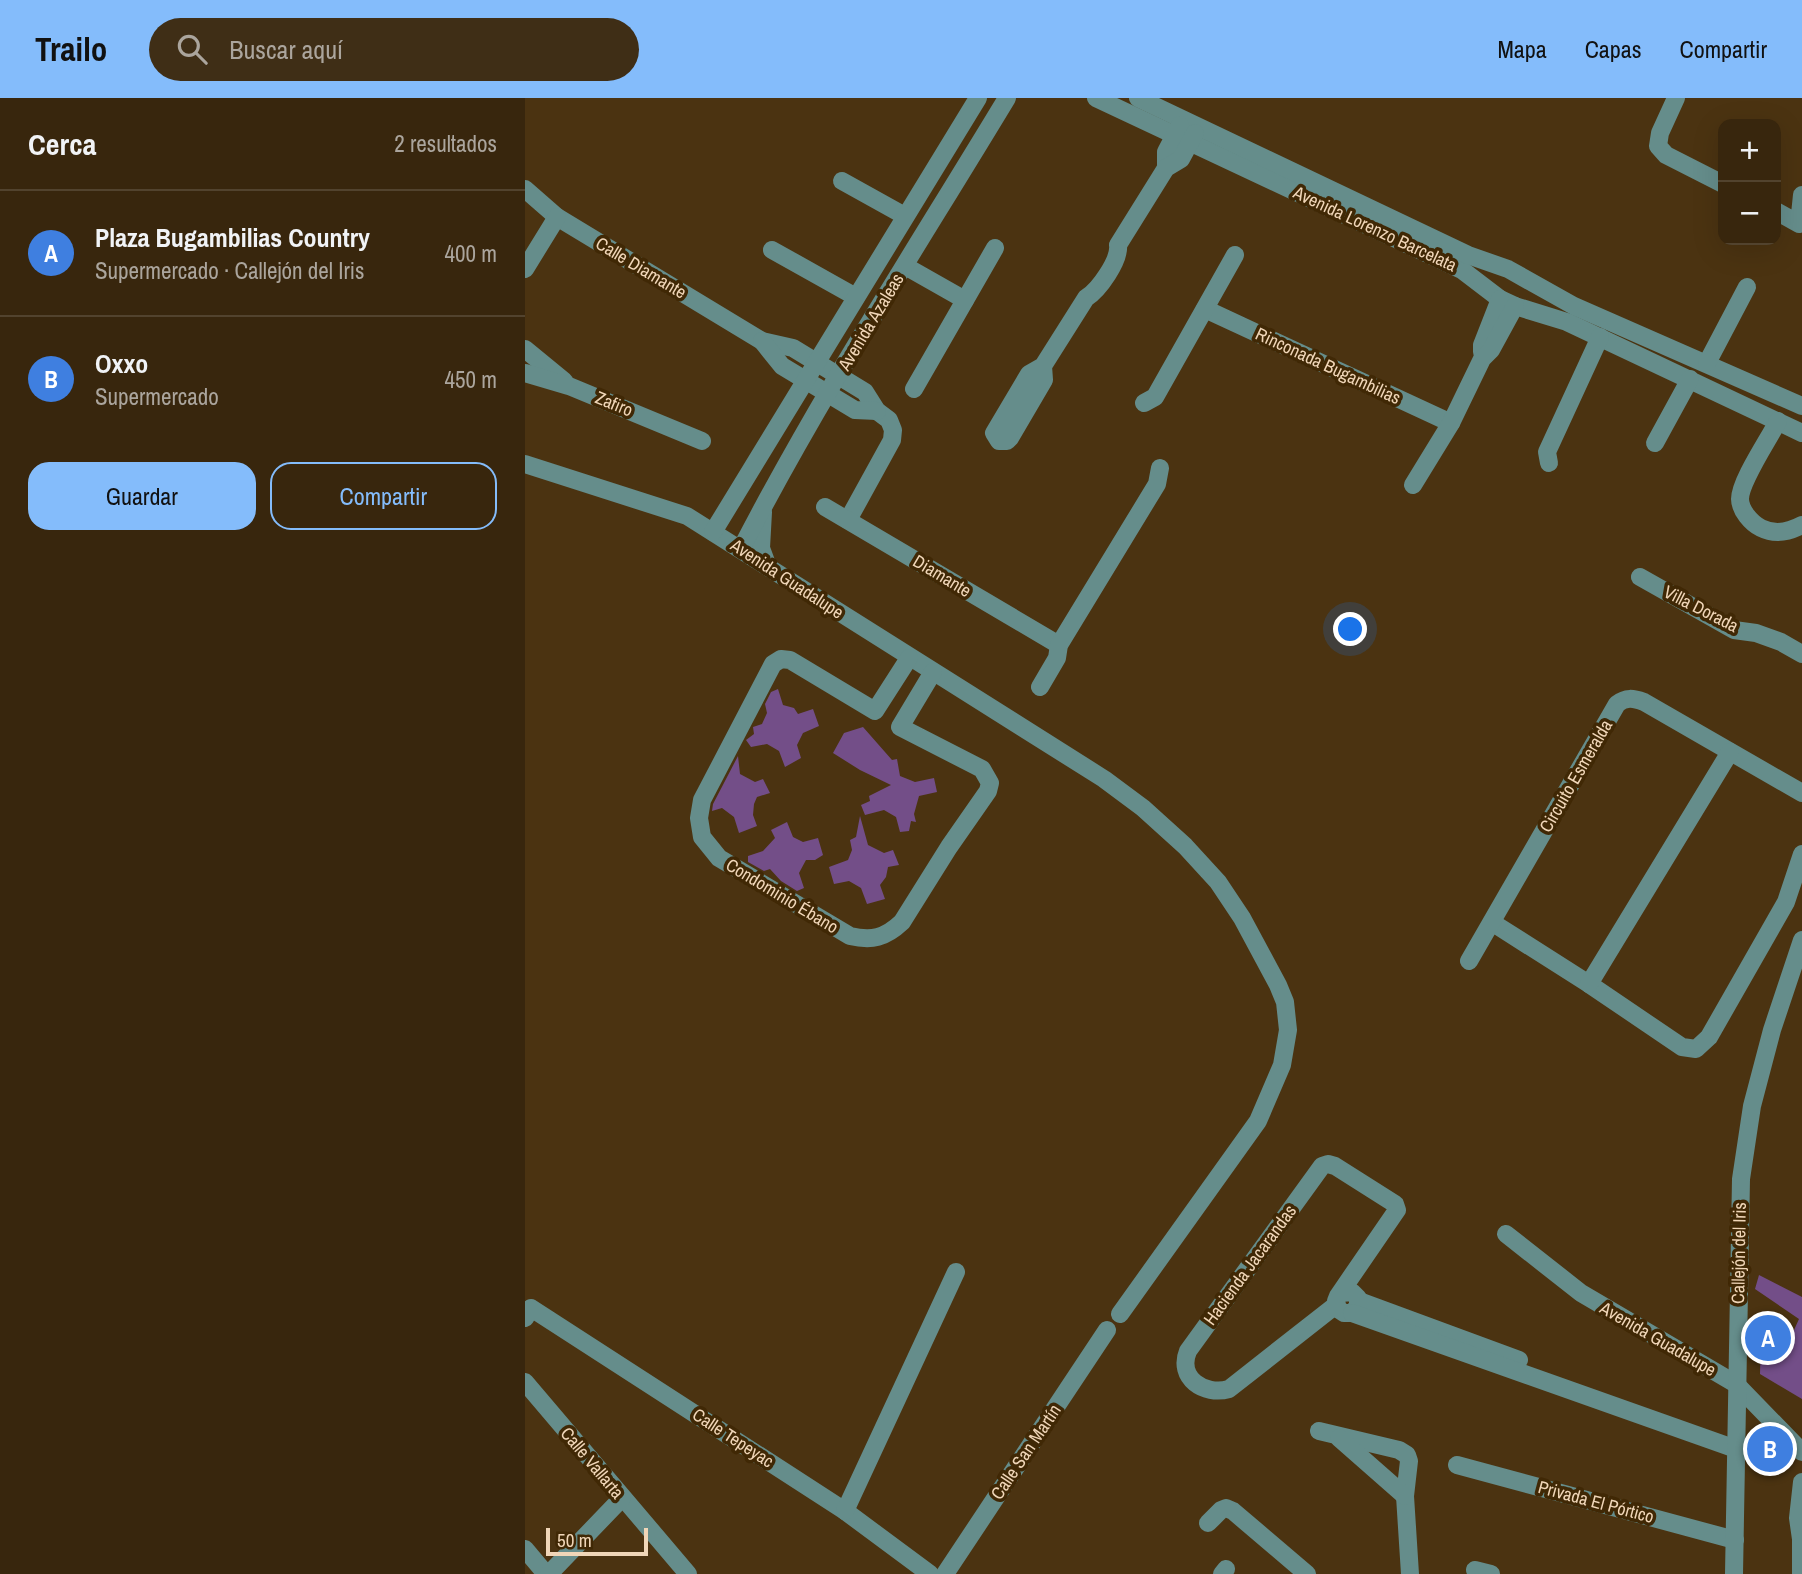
<!DOCTYPE html>
<html lang="es">
<meta charset="utf-8">
<style>
:root{--surface:#38260d;--page:#3f2e16;--text:#f1f3f6;--muted:#aba59d;--line:#52432e;--accent:#84bcfb}
body{margin:0;font-family:"Archivo Narrow",sans-serif;background:var(--page);color:var(--text)}
.controls{position:absolute;right:21px;top:21px;display:grid;overflow:hidden;border-radius:14px;box-shadow:0 7px 28px #0002}
.controls button{width:63px;height:63px;display:grid;place-items:center;padding:0;border:0;border-bottom:2px solid var(--line);background:var(--surface);color:var(--text);font:35px sans-serif}
.scale{position:absolute;left:21px;bottom:18px;width:102px;box-sizing:border-box;padding-left:7px;border:4px solid #f0d6b8;border-top:0;font-size:19px;line-height:24px;white-space:nowrap;color:#f0d6b8;-webkit-text-stroke:5px #402805;paint-order:stroke}
.you{position:absolute;left:826px;top:532px;width:24px;height:24px;margin:-18px;border:5px solid #fff;border-radius:50%;background:#1a73e8;box-shadow:0 0 0 10px #1a73e833}
.badge{display:grid;place-items:center;width:46px;height:46px;border-radius:50%;background:var(--accent);color:#fff;font-size:23px;font-weight:700}
.pin{position:absolute;translate:-50% -50%;border:4px solid #fff;box-shadow:0 2px 7px #0006}
.list{margin:0;padding:0;list-style:none}
h2{display:flex;justify-content:space-between;align-items:center;height:91px;margin:0;padding:0 28px;font-size:30px}
h2 small{font-size:23px;font-weight:400;color:var(--muted)}
.list li{display:grid;grid-template-columns:46px 1fr auto;gap:21px;align-items:center;box-sizing:border-box;height:126px;padding:0 28px;border-top:2px solid var(--line)}
.list b{display:block;font-size:26px;white-space:nowrap}
.list p{margin:0;font-size:23px;white-space:nowrap;color:var(--muted)}
.list em{font-size:23px;font-style:normal;color:var(--muted)}
.actions{display:flex;gap:14px;padding:21px 28px}
.actions a{flex:1;padding:16px 0;border:2px solid var(--accent);border-radius:21px;text-align:center;font-size:24px;color:var(--accent)}
.actions .main{background:var(--accent);color:#111}
.icon{flex:none;width:38px;height:38px;fill:none;stroke:currentColor;stroke-width:2;stroke-linecap:round;stroke-linejoin:round}
.map{position:relative;flex:none;width:1277px;height:1476px;overflow:hidden}
header{display:flex;align-items:center;gap:42px;box-sizing:border-box;height:98px;padding:0 35px;background:var(--accent);color:#111}
header strong{font-size:33px}
nav{display:flex;gap:38px;margin-inline-start:auto;font-size:24px}
.search{width:490px;height:63px;background:var(--page);display:flex;align-items:center;gap:18px;box-sizing:border-box;padding:0 24px;border-radius:38px;color:var(--muted);font-size:26px}
main{display:flex}
aside{flex:1;background:var(--surface)}
.map>svg:first-child{display:block}
.building{fill:#734e88}
.lines{fill:none;stroke-linecap:round;stroke-linejoin:round}
.minor{stroke:#658d8b;stroke-width:18}
.labels{text-anchor:middle;stroke-width:7;stroke-linejoin:round;paint-order:stroke}
.street-label{font-size:18px;fill:#f0d6b8;stroke:#402805}
</style>
<header>
<strong>Trailo</strong>
<div class="search"><svg class="icon" aria-label="search" viewBox="0 0 24 24"><circle cx="10" cy="10" r="6"/><path d="M15 15l6 6"/></svg>Buscar aquí</div>
<nav><a>Mapa</a><a>Capas</a><a>Compartir</a></nav>
</header>
<main>
<aside>
<h2>Cerca<small>2 resultados</small></h2>
<ul class="list">
<li><span class="badge" style="background:#3f7fe0">A</span><div><b>Plaza Bugambilias Country</b><p>Supermercado · Callejón del Iris</p></div><em>400 m</em></li>
<li><span class="badge" style="background:#3f7fe0">B</span><div><b>Oxxo</b><p>Supermercado</p></div><em>450 m</em></li>
</ul>
<div class="actions"><a class="main">Guardar</a><a>Compartir</a></div>
</aside>
<div class="map">
<svg width="1277" height="1476" viewBox="0 0 1277 1476">
<rect width="100%" height="100%" fill="#4b3311"/>
<g class="building">
<path d="M253 591 258 607 269 610 273 616 288 611 294 628 278 635 272 647 276 660 260 669 254 653 242 646 226 649 221 642 229 636 228 629 237 626 242 615 240 606 246 594Z"/>
<path d="M338 629 367 662 372 661 375 678 390 684 409 680 412 694 394 698 389 716 391 724 386 723 384 733 375 734 371 719 359 712 340 717 336 707 345 703 344 698 366 687 335 672 308 655 319 635Z"/>
<path d="M213 658 215 676 230 684 238 681 245 695 232 699 229 706 228 717 232 728 214 735 209 719 197 710 187 713 188 706Z"/>
<path d="M335 718 343 747 359 755 368 752 374 767 363 769 361 779 355 787 360 801 342 806 336 790 324 783 309 786 304 769 323 762 327 752 325 742 331 739Z"/>
<path d="M262 724 268 739 278 744 293 740 298 757 290 762H281L274 775 279 790 272 793 256 783 245 771 239 773 223 764V758L238 753 250 740 246 732Z"/>
<path d="M1234 1177 1277 1199V1301L1235 1276 1236 1238 1264 1243 1274 1221 1230 1191Z"/>
</g>
<g class="lines">
<g class="minor">
<path d="M571 0 937 172 975 201 990 208 1042 224 1277 335"/>
<path d="M613 0 943 157 983 171 1049 208 1277 308"/>
<path d="M1151 0 1135 35 1133 48 1141 57 1198 86"/>
<path d="M641 70V54L655 27"/>
<path d="M317 83 380 118"/>
<path d="M0 91 32 119 237 243 268 250 340 294 352 313 364 322 368 332 367 342 323 422"/>
<path d="M1251 113 1274 126 1277 97"/>
<path d="M247 152 331 199"/>
<path d="M380 168 440 202"/>
<path d="M0 171 32 119"/>
<path d="M680 211 926 325"/>
<path d="M237 243 257 268 330 312 352 313"/>
<path d="M0 251 39 283"/>
<path d="M957 254V247L975 201"/>
<path d="M1182 265 1222 189"/>
<path d="M518 268 519 282 485 340 482 343H474L469 335 504 276 518 268 561 200C574 192 595 162 593 147L641 70 656 61 670 35"/>
<path d="M0 275 44 288 177 343"/>
<path d="M389 291 470 150"/>
<path d="M619 305 630 299 710 157"/>
<path d="M1253 323C1244 341 1215 383 1215 401 1215 412 1226 425 1236 430 1250 437 1264 434 1277 427"/>
<path d="M1130 345 1165 281"/>
<path d="M1024 365 1022 354 1075 239"/>
<path d="M0 366 162 418 579 681 618 710 660 748 693 784 717 820 753 887 760 904 763 932 757 967 733 1023 595 1216"/>
<path d="M888 387 926 325 957 261 966 252 990 208"/>
<path d="M300 409 534 547"/>
<path d="M238 414 236 450 243 469"/>
<path d="M188 434 453 0"/>
<path d="M216 451C296 296 392 149 482 0"/>
<path d="M1115 479 1209 532 1231 535 1256 544 1277 556"/>
<path d="M384 560 350 613 265 562 256 561 248 566 177 702 174 720 177 739 194 760 325 838C347 843 360 840 377 824L424 749 463 693 465 685 457 671 375 629 408 574"/>
<path d="M515 589 532 560 534 547 632 386 635 370"/>
<path d="M968 825 1064 886 1157 949 1171 951 1184 939 1261 804 1277 756"/>
<path d="M944 863 1092 606C1101 599 1108 600 1119 604L1277 695"/>
<path d="M1064 886 1205 654"/>
<path d="M981 1136 1056 1195 1211 1286 1277 1354"/>
<path d="M834 1203 994 1262"/>
<path d="M811 1207 704 1291C679 1298 652 1280 663 1253L797 1068 803 1066 810 1068 870 1106 872 1112 813 1198 811 1203 813 1211 819 1215H827L833 1208V1200L827 1194 816 1195"/>
<path d="M827 1215 1211 1351"/>
<path d="M0 1220 6 1210 320 1413 405 1476"/>
<path d="M0 1284 163 1476"/>
<path d="M794 1333 874 1352 882 1357 884 1363 880 1398 885 1476"/>
<path d="M814 1340 880 1398"/>
<path d="M932 1367 1210 1442"/>
<path d="M320 1413 431 1174"/>
<path d="M683 1425 696 1412 701 1410 708 1413 782 1476"/>
<path d="M0 1451 21 1476"/>
<path d="M950 1472 966 1476"/>
<path d="M24 1476 97 1400"/>
<path d="M420 1476 582 1232"/>
<path d="M697 1476 701 1471"/>
<path d="M1209 1476 1216 1081 1227 1008 1247 932 1277 842"/>
<path d="M1276 1476V1441L1273 1420 1277 1384"/>
</g>
</g>
<g class="labels">
<g class="street-label">
<text transform="translate(850 131) rotate(25)" y="6">Avenida Lorenzo Barcelata</text>
<text transform="translate(116 170) rotate(31)" y="6">Calle Diamante</text>
<text transform="translate(346 224) rotate(-59)" y="6">Avenida Azaleas</text>
<text transform="translate(803 268) rotate(25)" y="6">Rinconada Bugambilias</text>
<text transform="translate(89 306) rotate(22)" y="6">Zafiro</text>
<text transform="translate(417 478) rotate(31)" y="6">Diamante</text>
<text transform="translate(262 481) rotate(33)" y="6">Avenida Guadalupe</text>
<text transform="translate(1176 511) rotate(27)" y="6">Villa Dorada</text>
<text transform="translate(1051 678) rotate(-60)" y="6">Circuito Esmeralda</text>
<text transform="translate(257 798) rotate(31)" y="6">Condominio Ébano</text>
<text transform="translate(1214 1155) rotate(-89)" y="6">Callejón del Iris</text>
<text transform="translate(725 1167) rotate(-54)" y="6">Hacienda Jacarandas</text>
<text transform="translate(1133 1241) rotate(30)" y="6">Avenida Guadalupe</text>
<text transform="translate(208 1340) rotate(33)" y="6">Calle Tepeyac</text>
<text transform="translate(501 1354) rotate(-56)" y="6">Calle San Martín</text>
<text transform="translate(67 1365) rotate(50)" y="6">Calle Vallarta</text>
<text transform="translate(1071 1404) rotate(15)" y="6">Privada El Pórtico</text>
</g>
</g>
</svg>
<div class="controls">
<button>+</button>
<button>−</button>
</div>
<div class="scale">50 m</div>
<div class="you"></div>
<div class="pin badge" style="left:1243px;top:1240px;background:#3f7fe0">A</div>
<div class="pin badge" style="left:1245px;top:1351px;background:#3f7fe0">B</div>
</div>
</main>
